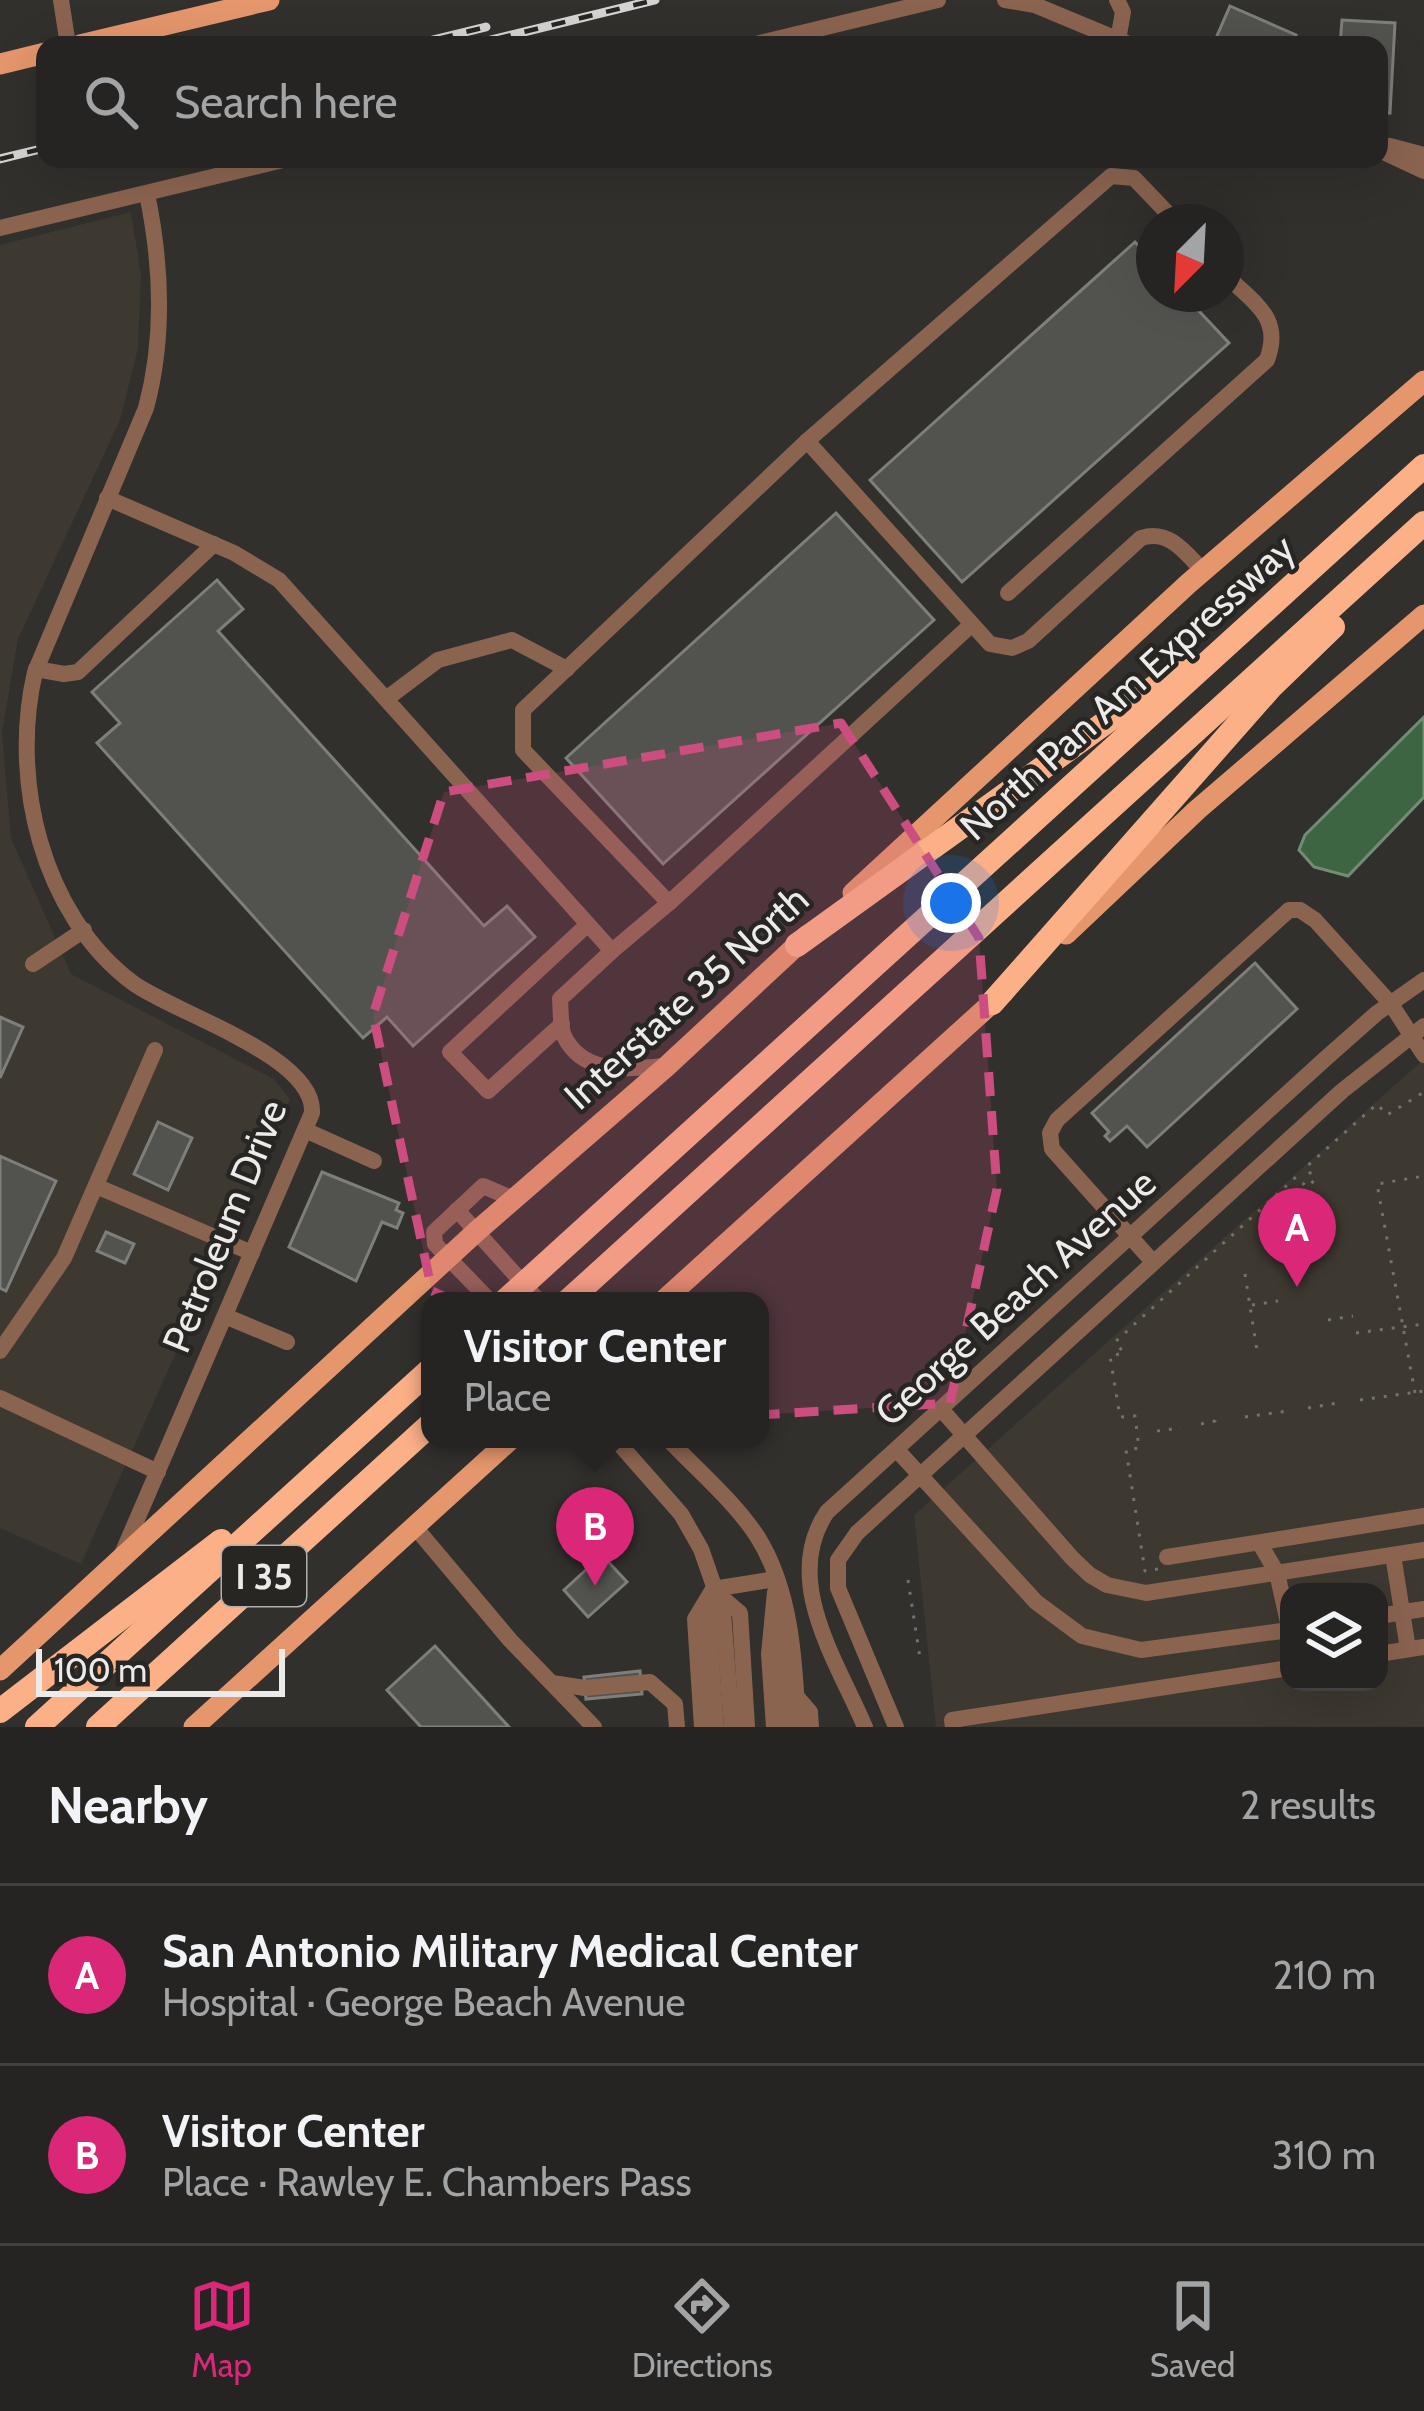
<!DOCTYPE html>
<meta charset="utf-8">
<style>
:root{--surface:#252422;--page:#31302f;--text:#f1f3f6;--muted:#a3a4a5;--line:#424140;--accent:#db2777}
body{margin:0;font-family:Cabin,sans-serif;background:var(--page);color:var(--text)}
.controls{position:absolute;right:36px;bottom:36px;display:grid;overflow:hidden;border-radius:24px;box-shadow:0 12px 48px #0002}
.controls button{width:108px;height:108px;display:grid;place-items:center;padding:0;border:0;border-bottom:3px solid var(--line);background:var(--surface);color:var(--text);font:60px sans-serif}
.compass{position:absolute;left:1136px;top:204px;width:108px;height:108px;border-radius:50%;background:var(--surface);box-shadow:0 12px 48px #0002;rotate:204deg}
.scale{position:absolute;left:36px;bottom:30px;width:249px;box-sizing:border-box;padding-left:12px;border:6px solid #ecebea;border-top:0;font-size:33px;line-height:42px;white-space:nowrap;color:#ecebea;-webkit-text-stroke:9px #272623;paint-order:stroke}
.you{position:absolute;left:951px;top:903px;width:42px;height:42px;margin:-30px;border:9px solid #fff;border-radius:50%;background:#1a73e8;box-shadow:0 0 0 18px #1a73e833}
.badge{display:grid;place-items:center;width:78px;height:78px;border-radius:50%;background:var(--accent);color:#fff;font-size:39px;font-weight:700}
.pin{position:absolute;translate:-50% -99px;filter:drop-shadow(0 3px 6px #0008)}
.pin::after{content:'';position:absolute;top:63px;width:42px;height:36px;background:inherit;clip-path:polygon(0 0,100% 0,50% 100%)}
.popup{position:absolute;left:421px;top:1292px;width:348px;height:156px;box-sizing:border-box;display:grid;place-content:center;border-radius:24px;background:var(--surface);filter:drop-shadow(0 3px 9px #0005);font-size:39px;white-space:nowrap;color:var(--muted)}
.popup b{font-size:45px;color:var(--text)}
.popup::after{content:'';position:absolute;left:50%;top:100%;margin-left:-24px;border:24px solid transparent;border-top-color:var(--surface)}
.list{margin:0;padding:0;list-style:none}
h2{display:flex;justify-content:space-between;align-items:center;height:156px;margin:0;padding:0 48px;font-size:51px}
h2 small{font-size:39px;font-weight:400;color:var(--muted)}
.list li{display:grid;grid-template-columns:78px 1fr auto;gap:36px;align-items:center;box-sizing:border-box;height:180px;padding:0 48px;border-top:3px solid var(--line)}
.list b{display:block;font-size:45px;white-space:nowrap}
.list p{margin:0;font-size:39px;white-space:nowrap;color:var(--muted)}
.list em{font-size:39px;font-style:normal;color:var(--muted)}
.icon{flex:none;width:66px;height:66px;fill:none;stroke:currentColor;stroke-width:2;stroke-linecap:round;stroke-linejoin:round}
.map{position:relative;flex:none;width:1424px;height:1727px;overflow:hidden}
.search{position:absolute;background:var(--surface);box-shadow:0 12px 48px #0002;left:36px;right:36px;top:36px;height:132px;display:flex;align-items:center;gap:30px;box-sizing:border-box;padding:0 42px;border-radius:24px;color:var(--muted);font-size:45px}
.sheet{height:516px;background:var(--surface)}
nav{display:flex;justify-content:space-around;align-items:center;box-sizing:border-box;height:168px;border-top:3px solid var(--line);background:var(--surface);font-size:33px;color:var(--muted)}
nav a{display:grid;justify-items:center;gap:6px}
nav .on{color:var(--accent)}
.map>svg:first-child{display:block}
.built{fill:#3d3830;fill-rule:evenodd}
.water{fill:#3e6542;stroke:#728d74;stroke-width:3}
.building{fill:#52534f;stroke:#7e7f7b;stroke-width:3}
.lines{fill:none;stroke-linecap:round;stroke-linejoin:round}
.path{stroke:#73726f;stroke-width:3;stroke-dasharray:3 9;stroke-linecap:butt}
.minor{stroke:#8b6450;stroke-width:16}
.major{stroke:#e5966c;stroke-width:21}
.highway{stroke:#fcb087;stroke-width:24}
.rail-casing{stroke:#d5d4d3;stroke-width:9}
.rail{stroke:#272623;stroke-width:4.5;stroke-dasharray:14;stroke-linecap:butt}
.marked{fill:#cc4d7f;fill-opacity:0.2;stroke:#cc4d7f;stroke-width:9;stroke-dasharray:24 15;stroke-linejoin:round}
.labels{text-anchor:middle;stroke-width:9;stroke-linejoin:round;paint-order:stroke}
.shield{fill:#272623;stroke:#b1b0ae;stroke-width:3}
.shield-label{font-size:36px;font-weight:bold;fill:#ecebea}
.street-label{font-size:39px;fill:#ecebea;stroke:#272623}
</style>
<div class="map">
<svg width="1424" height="1727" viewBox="0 0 1424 1727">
<rect width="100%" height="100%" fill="#31302d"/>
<g class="built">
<path d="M131 212 141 275 138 348 120 420 18 639 2 733 11 838 71 974 274 1079 290 1099 81 1564 0 1528V245Z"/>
<path d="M1424 1059V1727H936L914 1515ZM1289 1592H1379V1682H1289Z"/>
</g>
<path class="water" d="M1424 717V797L1348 876 1314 867 1299 850 1305 835Z"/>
<g class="building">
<path d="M1230 6 1296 35 1291 45H1213Z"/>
<path d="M1342 20 1395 23 1390 113 1379 112V45H1340Z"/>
<path d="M1135 242 1154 262V294H1183L1229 343 962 582 870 480Z"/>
<path d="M836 513 934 620 663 864 566 758Z"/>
<path d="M217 580 243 609 218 631 484 926 507 906 535 937 413 1046 387 1017 363 1038 97 743 120 723 92 692Z"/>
<path d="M1255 963 1297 1009 1147 1147 1127 1126 1110 1141 1105 1136 1109 1132 1092 1113Z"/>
<path d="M0 1017 23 1027 0 1078Z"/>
<path d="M158 1122 192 1138 168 1190 134 1174Z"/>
<path d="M0 1156 56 1181 6 1291 0 1288Z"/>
<path d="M322 1172 399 1203 396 1210 403 1213 397 1228 382 1222 356 1281 289 1247Z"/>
<path d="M106 1232 134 1244 125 1263 97 1251Z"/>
<path d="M602 1555 627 1582 588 1617 564 1590Z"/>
<path d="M435 1646 509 1727H421L387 1690Z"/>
<path d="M640 1671 642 1694 586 1699 584 1677Z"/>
</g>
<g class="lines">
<g class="path">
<path d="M1245 1274 1257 1351"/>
<path d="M1252 1305 1278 1301"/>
<path d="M1328 1320 1353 1316"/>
<path d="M1356 1333 1424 1324"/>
<path d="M1415 1393 1377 1184 1424 1176"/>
<path d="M1360 1400 1424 1391"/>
<path d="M1308 1408 1338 1403"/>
<path d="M1245 1417 1288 1411"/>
<path d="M1201 1424 1215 1421 1213 1412"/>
<path d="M1157 1431 1181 1428"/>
<path d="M1158 1569 1145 1571 1126 1450 1139 1448 1135 1416 1120 1417 1110 1356 1124 1353 1115 1342 1296 1177 1307 1187 1315 1180 1306 1167 1377 1104 1387 1115 1424 1092"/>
<path d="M908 1580 920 1658"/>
</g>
<g class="minor">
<path d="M61 0 68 45"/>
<path d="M1005 0 1035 5 1131 45"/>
<path d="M1117 0 1123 12 1118 40"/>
<path d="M752 45 938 0"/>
<path d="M1390 146 1424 155"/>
<path d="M1379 150 1424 171"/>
<path d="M0 228 287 159"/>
<path d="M807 441 1111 176 1134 178 1176 222"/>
<path d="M107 498 234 553 279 580 612 951 560 999C561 1010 560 1027 564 1036 584 1077 630 1068 667 1066"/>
<path d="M1008 593 1267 360C1283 317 1254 304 1226 275"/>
<path d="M972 624 669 903 523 750V710L807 441 990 644 1012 648 1028 641 1141 538C1169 529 1185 552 1203 571"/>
<path d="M36 669 64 674 78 672 214 544"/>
<path d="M386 699 438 660 512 640 567 669"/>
<path d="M612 951 669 903"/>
<path d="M33 964 84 930"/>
<path d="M562 1024 488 1091 450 1052 587 925"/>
<path d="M305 1130 374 1161"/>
<path d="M96 1186 252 1253"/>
<path d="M457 1210 539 1301"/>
<path d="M1153 1262 1052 1149 1050 1133 1057 1120 1289 910H1300L1315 920 1391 1004 1424 1055"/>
<path d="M490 1301 435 1244 434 1232 483 1186 514 1199"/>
<path d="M225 1316 287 1342"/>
<path d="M0 1351 64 1258 155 1050"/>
<path d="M0 1398 158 1472"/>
<path d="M941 1409 1072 1558 1090 1575 1107 1585 1146 1593 1424 1550"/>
<path d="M615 1439 681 1514 701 1549 723 1612 732 1727"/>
<path d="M668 1439C697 1470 734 1501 757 1536 792 1591 795 1664 798 1727"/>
<path d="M897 1450 1036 1602 1082 1636 1141 1650 1289 1630"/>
<path d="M415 1527 510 1640 594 1727"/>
<path d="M1260 1544 1277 1573 1289 1627"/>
<path d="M122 1554 312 1113C316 1056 174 1013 133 983 41 914 10 779 35 672L146 408C165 337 162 266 147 194"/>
<path d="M1393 1555 1408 1649"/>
<path d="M1167 1557 1424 1516"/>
<path d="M718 1594 740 1613 747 1727"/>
<path d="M710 1603 708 1616 716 1727"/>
<path d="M1379 1616 1424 1609"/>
<path d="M780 1628 786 1727"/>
<path d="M1379 1654 1424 1647"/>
<path d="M552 1683 585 1688 650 1682 675 1704 677 1727"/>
<path d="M797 1697 810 1712 811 1727"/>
<path d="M702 1727 695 1619 713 1589 776 1579"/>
<path d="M774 1727 769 1654 775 1592"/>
<path d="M865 1727C837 1661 781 1580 827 1512L1325 1059 1377 1013 1424 980"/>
<path d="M896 1727 838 1588V1560L857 1533 1342 1091 1424 1026"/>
<path d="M953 1727 952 1720 1289 1668"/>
</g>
<g class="major">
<path d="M80 45 269 0"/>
<path d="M0 64 45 53"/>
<path d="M853 893 1189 583 1424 381"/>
<path d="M1066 934 1197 810 1424 615"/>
<path d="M663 1301 1004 992"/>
<path d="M0 1670 477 1231 667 1066 808 935"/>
<path d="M194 1727 511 1439"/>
</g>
<g class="highway">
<path d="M797 945 1188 663"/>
<path d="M992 1003 1270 688 1333 627"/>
<path d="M505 1301 1424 466"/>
<path d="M568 1301 1424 523"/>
<path d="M0 1711 221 1541"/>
<path d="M37 1727 430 1370"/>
<path d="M98 1727 430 1425"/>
</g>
<g class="rail-casing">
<g id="rail">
<path d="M412 45 486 27"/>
<path d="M470 45 655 0"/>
<path d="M0 159 45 148"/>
</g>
</g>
<use href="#rail" class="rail"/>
</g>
<path class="marked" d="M841 723 979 938 997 1189 950 1403 710 1418 432 1291 373 1015 444 792Z"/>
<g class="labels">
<rect class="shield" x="222" y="1546" width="84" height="60" rx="9"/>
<g class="shield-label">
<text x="264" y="1589">I 35</text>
</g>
<g class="street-label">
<text transform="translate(1127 687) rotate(-42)" y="14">North Pan Am Expressway</text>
<text transform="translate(686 997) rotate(-42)" y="14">Interstate 35 North</text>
<text transform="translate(224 1226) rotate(-68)" y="14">Petroleum Drive</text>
<text transform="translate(1015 1297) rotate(-42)" y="14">George Beach Avenue</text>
</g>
</g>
</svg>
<div class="controls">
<button><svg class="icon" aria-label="layers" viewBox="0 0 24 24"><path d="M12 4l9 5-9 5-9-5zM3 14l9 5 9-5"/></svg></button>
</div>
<svg class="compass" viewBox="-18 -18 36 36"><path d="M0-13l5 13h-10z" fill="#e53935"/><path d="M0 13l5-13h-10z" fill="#a3a4a5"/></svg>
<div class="scale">100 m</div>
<div class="you"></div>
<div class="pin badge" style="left:1297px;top:1287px">A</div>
<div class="pin badge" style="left:595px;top:1586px">B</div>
<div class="popup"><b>Visitor Center</b>Place</div>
<div class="search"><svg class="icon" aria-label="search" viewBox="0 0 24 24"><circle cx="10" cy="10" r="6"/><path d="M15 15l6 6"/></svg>Search here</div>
</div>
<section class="sheet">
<h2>Nearby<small>2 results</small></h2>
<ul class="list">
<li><span class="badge">A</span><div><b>San Antonio Military Medical Center</b><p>Hospital · George Beach Avenue</p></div><em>210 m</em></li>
<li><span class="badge">B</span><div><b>Visitor Center</b><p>Place · Rawley E. Chambers Pass</p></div><em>310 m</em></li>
</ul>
</section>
<nav>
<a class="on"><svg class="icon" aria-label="map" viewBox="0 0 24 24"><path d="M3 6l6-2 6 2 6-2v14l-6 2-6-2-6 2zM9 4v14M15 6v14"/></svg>Map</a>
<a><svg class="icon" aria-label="directions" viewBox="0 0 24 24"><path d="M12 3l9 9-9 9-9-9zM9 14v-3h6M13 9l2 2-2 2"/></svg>Directions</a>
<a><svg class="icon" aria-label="saved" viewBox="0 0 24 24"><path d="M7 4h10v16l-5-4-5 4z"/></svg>Saved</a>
</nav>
